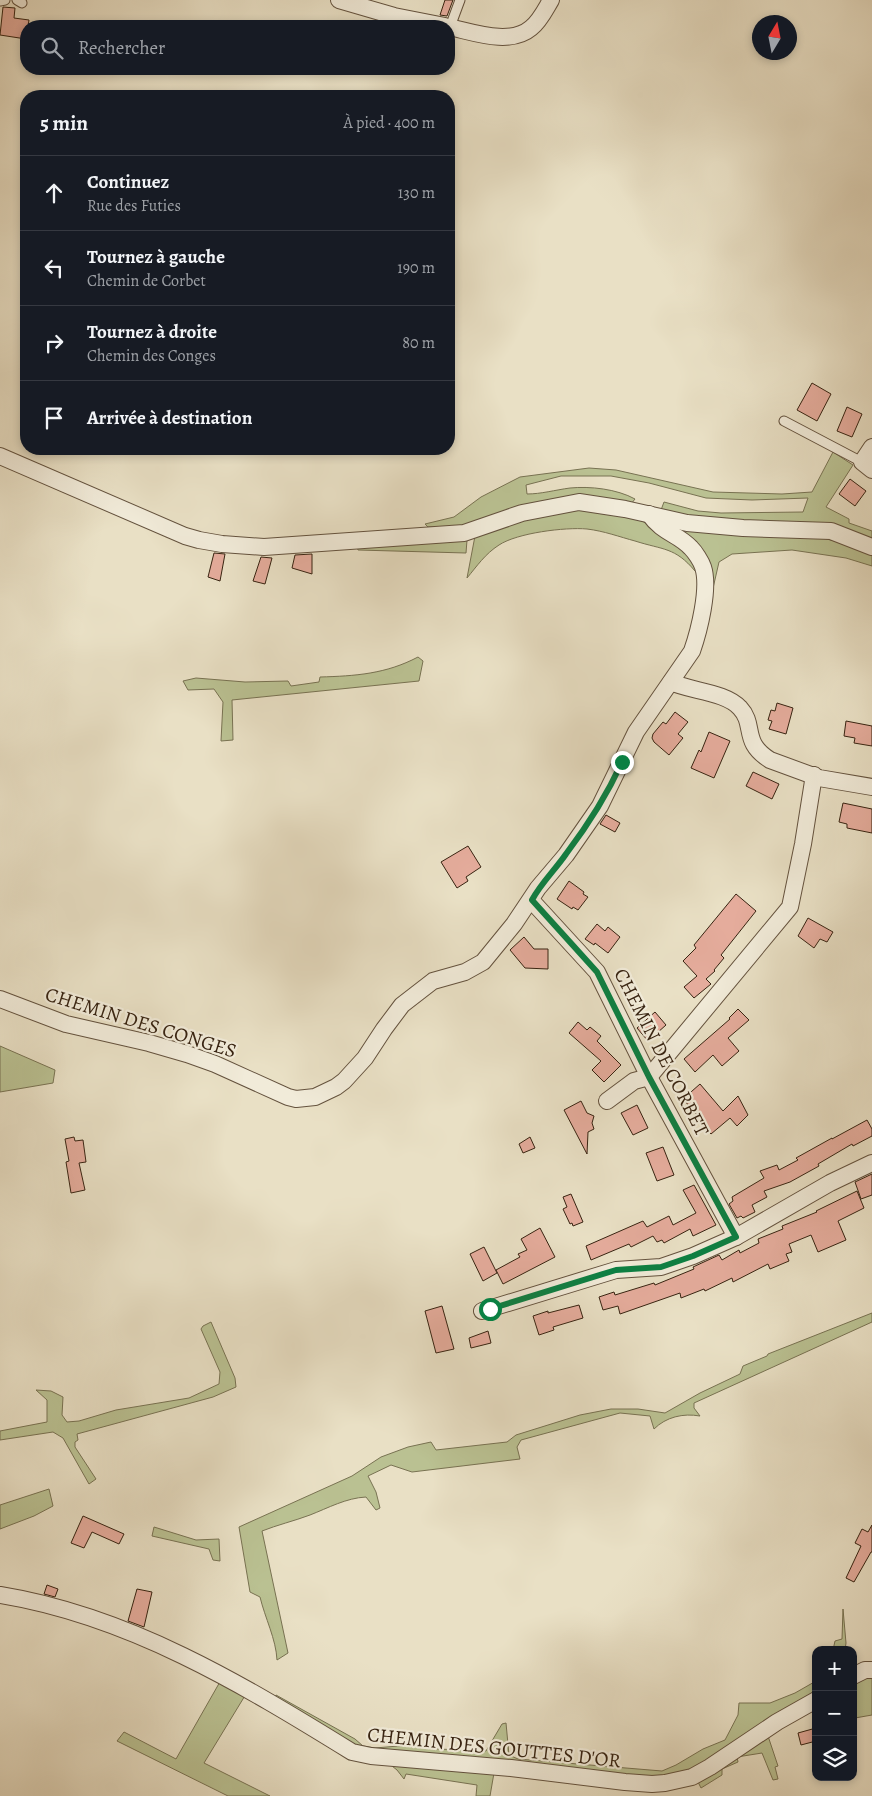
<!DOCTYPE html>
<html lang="fr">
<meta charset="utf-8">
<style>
:root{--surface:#171b24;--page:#20242c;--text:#f1f3f6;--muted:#9ea1a6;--line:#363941}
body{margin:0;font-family:Alegreya,serif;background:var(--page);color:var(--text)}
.controls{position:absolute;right:15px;bottom:15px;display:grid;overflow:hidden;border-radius:10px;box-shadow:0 2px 8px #0003}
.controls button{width:45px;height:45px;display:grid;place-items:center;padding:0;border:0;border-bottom:1px solid var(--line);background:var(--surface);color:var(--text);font:25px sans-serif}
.compass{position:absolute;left:752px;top:15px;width:45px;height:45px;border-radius:50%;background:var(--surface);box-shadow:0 2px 8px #0003;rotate:10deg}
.stop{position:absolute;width:15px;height:15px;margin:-11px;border:4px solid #0b8043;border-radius:50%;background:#fff}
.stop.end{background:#0b8043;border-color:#fff;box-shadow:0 1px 5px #0008}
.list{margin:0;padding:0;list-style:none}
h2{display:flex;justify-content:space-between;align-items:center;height:65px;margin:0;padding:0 20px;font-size:21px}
h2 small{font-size:16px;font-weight:400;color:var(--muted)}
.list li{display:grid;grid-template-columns:32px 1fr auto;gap:15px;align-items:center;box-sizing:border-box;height:75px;padding:0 20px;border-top:1px solid var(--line)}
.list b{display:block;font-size:19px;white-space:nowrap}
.list p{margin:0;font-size:16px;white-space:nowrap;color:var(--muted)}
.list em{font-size:16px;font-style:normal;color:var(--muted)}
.icon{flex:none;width:28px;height:28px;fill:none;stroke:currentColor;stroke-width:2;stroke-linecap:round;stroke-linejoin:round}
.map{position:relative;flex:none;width:872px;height:1796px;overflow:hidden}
.search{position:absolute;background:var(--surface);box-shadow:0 2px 8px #0003;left:20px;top:20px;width:435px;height:55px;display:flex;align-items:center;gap:12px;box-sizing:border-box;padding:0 18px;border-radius:20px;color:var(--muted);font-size:19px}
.panel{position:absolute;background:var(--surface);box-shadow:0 2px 8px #0003;left:20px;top:90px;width:435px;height:365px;border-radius:20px}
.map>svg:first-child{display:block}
.grass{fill:#bac192;stroke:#787252}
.building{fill:#e5ac9c;stroke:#372311}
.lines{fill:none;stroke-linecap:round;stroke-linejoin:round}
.service-casing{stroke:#64523e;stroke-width:11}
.minor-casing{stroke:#64523e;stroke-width:18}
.service{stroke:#f1ebd9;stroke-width:9}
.minor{stroke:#f1ebd9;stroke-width:16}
.route{stroke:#0b8043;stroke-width:6}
.labels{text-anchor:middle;stroke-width:4.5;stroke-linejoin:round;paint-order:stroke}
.street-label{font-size:20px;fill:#372311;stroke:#f1ebd9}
</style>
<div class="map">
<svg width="872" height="1796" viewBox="0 0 872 1796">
<rect width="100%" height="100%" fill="#e9e0c5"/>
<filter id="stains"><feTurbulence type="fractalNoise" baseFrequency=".004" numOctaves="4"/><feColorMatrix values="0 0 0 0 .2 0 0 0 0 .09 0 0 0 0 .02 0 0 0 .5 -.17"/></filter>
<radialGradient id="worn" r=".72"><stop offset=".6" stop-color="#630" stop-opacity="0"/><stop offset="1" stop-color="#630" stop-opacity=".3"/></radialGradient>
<g class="grass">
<path d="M833 452 853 465 826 507 849 519V523L872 531V542L694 519 661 510 664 502 698 511 721 513 803 512 808 498 752 500 706 498 649 483 611 476H561L526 485 527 494C541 494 555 490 570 488 590 486 617 489 635 499L631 504 578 496 468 526 428 527 425 524 454 517 481 497 520 477 589 468 616 470 713 492 782 494 812 492Z"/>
<path d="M575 508 622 513 644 522 683 547 698 569 695 571C675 547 663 550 635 541 620 537 604 531 587 529 565 527 517 533 499 545 485 554 477 566 467 578L475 536 505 524Z"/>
<path d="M671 523 816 536 857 547 872 554V566L846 558 792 550 732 554 719 562 711 597 709 573Z"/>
<path d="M467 540 466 553 358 550 356 544Z"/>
<path d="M418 657 423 661 419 681 232 700 233 740 221 741 223 702 214 689 188 690 183 681 196 678 245 682 288 681 291 686 319 682 320 677C355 676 386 674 418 657Z"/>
<path d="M0 1046 55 1070 53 1083 0 1092Z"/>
<path d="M872 1313V1322L694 1403V1408L700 1416C683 1413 666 1417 654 1429L650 1416 620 1413 521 1440 517 1447 520 1459 412 1472 391 1465 368 1476 376 1492 380 1508 376 1510 366 1497C346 1498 328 1508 310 1515 294 1521 277 1525 262 1531L288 1653 277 1660C276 1639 265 1618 260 1597L250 1592 239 1527 352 1476 381 1457 408 1447 431 1442 436 1450 507 1442 516 1435 580 1415 611 1409H638L665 1413 700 1393 740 1374 743 1366 767 1356 768 1354Z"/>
<path d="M211 1322 235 1378 236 1387 213 1397 77 1434 78 1440 75 1442V1447L96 1479 89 1484 63 1438 53 1432 0 1440V1431L47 1422V1400L36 1390 51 1391 63 1397 62 1415 67 1422 79 1421 116 1410 189 1398 219 1384 220 1372 201 1329 203 1326Z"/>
<path d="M49 1489 53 1506 34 1516 0 1529V1505Z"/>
<path d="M154 1527 196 1540 219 1539 220 1561 213 1560 209 1549 152 1536Z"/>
<path d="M843 1609 846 1643 845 1650H833L835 1641 842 1639Z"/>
<path d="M872 1677V1715L855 1718 853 1723V1684L863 1678Z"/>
<path d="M221 1680 246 1694 204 1763 270 1796H228L117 1741 124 1732 176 1759Z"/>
<path d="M816 1681V1694L691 1773 652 1779 355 1748 274 1699 276 1695 355 1739 363 1746 375 1748 410 1745 438 1749 486 1751 502 1724 506 1723 509 1755 518 1759 662 1771 676 1765 703 1749 725 1740 738 1715 739 1703H770L795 1693Z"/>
<path d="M768 1736 778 1766 775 1767 778 1779 773 1780 762 1753 737 1757 738 1762 722 1769V1775L701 1788 697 1780Z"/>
<path d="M387 1762 494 1773 490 1796H476L477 1785 406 1774 404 1779 397 1770Z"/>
</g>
<g class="building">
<path d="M445 0H453L447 16 440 15Z"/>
<path d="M3 7 15 8 14 18 29 20 28 26H26V39L0 35Z"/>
<path d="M812 383 831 394 817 421 797 410Z"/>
<path d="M847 407 862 414 852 437 837 431Z"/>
<path d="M850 479 866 491 855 506 839 494Z"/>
<path d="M214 553 225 554 220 581 208 577Z"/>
<path d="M312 554V574L292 568 295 555Z"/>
<path d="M261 557 272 558 265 584 253 581Z"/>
<path d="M777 703 793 708 786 734 769 729 772 721 768 720 771 710 775 711Z"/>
<path d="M675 712 688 722 678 734 683 738 669 755 654 742 652 738 653 734 663 722 666 724Z"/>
<path d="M846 721 872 726V746L854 743 855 738 844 736Z"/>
<path d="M709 732 730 741 714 778 691 768 699 750 701 752Z"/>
<path d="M753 772 779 784 772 799 746 786Z"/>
<path d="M843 803 872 809V833L847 828V824L839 822Z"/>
<path d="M606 815 620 823 615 832 600 824Z"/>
<path d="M468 846 481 867 466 877 468 881 457 888 441 862Z"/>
<path d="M569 881 584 892 583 894 588 897 578 910 573 907 572 909 557 899Z"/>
<path d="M736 894 756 911 721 955 724 958 714 970 715 971 706 979 711 984 694 998 684 987 697 976 683 961 696 948 694 945Z"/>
<path d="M808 918 833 932 827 942 820 939 814 948 798 936Z"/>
<path d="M597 924 605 931 608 927 620 937 608 953 595 943 594 945 585 939Z"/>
<path d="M524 937 534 949H548V969L525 968 510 950Z"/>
<path d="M738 1009 749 1020 728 1038 739 1051 722 1066 713 1055 695 1072 684 1059 730 1019 729 1018Z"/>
<path d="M655 1012 666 1025 648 1041 637 1028Z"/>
<path d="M578 1022 587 1030 590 1027 601 1036 597 1041 621 1065 604 1082 592 1070 601 1061 569 1033Z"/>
<path d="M700 1084 723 1111 738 1096 748 1115 737 1126 730 1118 711 1134 697 1119 699 1117 683 1099Z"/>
<path d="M581 1101 587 1113 594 1116 592 1123 594 1129 588 1132 587 1154 564 1110Z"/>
<path d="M637 1105 648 1128 633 1135 621 1113Z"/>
<path d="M867 1120 872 1129V1136L853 1146 852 1144 818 1164 819 1166 790 1182 764 1191 767 1197 752 1205 755 1212 743 1218 741 1216 737 1218 729 1204 733 1201 732 1197 764 1178 760 1171 777 1165 779 1170 798 1160 796 1158 832 1138V1139Z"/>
<path d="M74 1137 75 1141 83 1140 86 1162 79 1163 85 1190 71 1193 66 1162 69 1161 65 1139Z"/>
<path d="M530 1137 535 1148 523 1153 519 1144Z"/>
<path d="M663 1147 674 1175 657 1181 646 1153Z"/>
<path d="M872 1174V1195L861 1199 855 1182Z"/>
<path d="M694 1185 716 1225 693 1236 690 1229 664 1243 662 1240 657 1242 653 1236 631 1247 629 1244 591 1260 586 1246 643 1221 647 1227 669 1216 673 1225 696 1213 683 1190Z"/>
<path d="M857 1191 864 1208 838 1221 846 1240 818 1252 811 1235 789 1244 792 1252 786 1254 789 1261 770 1269 768 1264 733 1282 732 1278 705 1291 704 1289 681 1298 680 1293 620 1314 618 1306 603 1310 599 1297 614 1292 615 1295 654 1283 655 1285 694 1269 693 1267 719 1255 722 1260 739 1250 740 1253 759 1243 758 1239 783 1229 782 1226 817 1212 816 1211Z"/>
<path d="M571 1194 583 1222 573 1226 572 1223 570 1224 563 1209 567 1207 563 1197Z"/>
<path d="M540 1228 555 1257 503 1284 496 1270 520 1257 518 1254 527 1250 521 1239Z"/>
<path d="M484 1247 497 1273 483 1281 470 1254Z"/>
<path d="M579 1305 583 1318 553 1327 554 1330 539 1335 533 1316 548 1311V1313Z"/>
<path d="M442 1306 454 1349 436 1353 425 1311Z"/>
<path d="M488 1331 491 1343 471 1348 469 1338Z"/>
<path d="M83 1516 124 1534 119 1544 92 1532 84 1548 71 1543Z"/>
<path d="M872 1525V1552H871L854 1582 846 1578 861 1546 855 1543 862 1529 868 1532Z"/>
<path d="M47 1585 58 1589 55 1597 44 1594Z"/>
<path d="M137 1589 152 1592 144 1627 128 1621Z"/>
<path d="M816 1728V1741L801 1745 798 1733Z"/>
</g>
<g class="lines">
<g class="service-casing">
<g id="service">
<path d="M17 0 22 3"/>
<path d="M0 1 5 0"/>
<path d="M450 27 460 0"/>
<path d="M784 421 862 462"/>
</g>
</g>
<g class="minor-casing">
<g id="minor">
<path d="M339 0 394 16 445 26"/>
<path d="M449 27C473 32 510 46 531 28 540 21 545 10 551 0"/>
<path d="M872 447 862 462 872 470"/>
<path d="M0 456 185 536 199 540 222 544 264 547 464 533 522 513 579 502 625 509 687 523 743 528 831 531 872 547"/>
<path d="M671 682C690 691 726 692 740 708 756 725 741 742 770 760L819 778 872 787"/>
<path d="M531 900 597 972 649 1077 736 1237"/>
<path d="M0 999 66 1024 149 1043 187 1054 215 1064 288 1097 296 1099 315 1097 336 1087 344 1081 365 1058 384 1029 402 1005 433 981 465 972 483 962 514 924 538 888 566 855 600 806 636 732 692 651C699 631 710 588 703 567 701 561 695 552 691 548 677 533 663 534 649 514"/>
<path d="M607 1101 634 1081 649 1077 790 907 803 844 814 775"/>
<path d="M482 1311 616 1270 661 1267 693 1256 736 1237 830 1183 872 1163"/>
<path d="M0 1595C129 1616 242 1684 352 1752L371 1756 511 1768 625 1782 652 1784 665 1783 692 1777 710 1767 777 1722 816 1700"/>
<path d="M853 1676 865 1670H872"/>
</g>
</g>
<use href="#service" class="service"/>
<use href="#minor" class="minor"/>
</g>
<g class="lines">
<path class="route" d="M490 1309 616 1270 661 1267 693 1256 736 1237 649 1077 597 972 532 900C541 883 555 870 566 854 588 825 607 795 622 762"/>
</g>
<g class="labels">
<g class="street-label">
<text transform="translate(141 1022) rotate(17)" y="7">CHEMIN DES CONGES</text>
<text transform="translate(662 1052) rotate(63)" y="7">CHEMIN DE CORBET</text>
<text transform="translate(494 1747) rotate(6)" y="7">CHEMIN DES GOUTTES D'OR</text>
</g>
</g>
<rect width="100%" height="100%" filter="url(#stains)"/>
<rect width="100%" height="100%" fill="url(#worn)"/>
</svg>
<div class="controls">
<button>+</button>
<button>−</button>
<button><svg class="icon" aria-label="layers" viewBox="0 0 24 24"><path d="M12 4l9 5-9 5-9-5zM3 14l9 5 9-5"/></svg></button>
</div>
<svg class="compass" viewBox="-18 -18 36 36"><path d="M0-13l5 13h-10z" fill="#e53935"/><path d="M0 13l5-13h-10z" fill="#9ea1a6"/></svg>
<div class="stop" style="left:490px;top:1309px"></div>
<div class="stop end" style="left:622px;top:762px"></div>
<div class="search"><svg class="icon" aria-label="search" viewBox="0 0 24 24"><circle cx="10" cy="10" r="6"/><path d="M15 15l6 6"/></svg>Rechercher</div>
<section class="panel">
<h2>5 min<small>À pied · 400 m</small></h2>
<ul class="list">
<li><svg class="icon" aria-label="ahead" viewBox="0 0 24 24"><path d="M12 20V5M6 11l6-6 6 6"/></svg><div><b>Continuez</b><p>Rue des Futies</p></div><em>130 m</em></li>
<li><svg class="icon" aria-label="left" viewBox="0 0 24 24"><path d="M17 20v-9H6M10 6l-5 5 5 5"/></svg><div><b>Tournez à gauche</b><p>Chemin de Corbet</p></div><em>190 m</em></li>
<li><svg class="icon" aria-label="right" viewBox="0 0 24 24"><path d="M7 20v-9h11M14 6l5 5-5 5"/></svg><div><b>Tournez à droite</b><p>Chemin des Conges</p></div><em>80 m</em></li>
<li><svg class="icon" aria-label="arrive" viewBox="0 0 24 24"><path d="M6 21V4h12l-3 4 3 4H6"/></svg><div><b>Arrivée à destination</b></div></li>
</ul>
</section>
</div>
